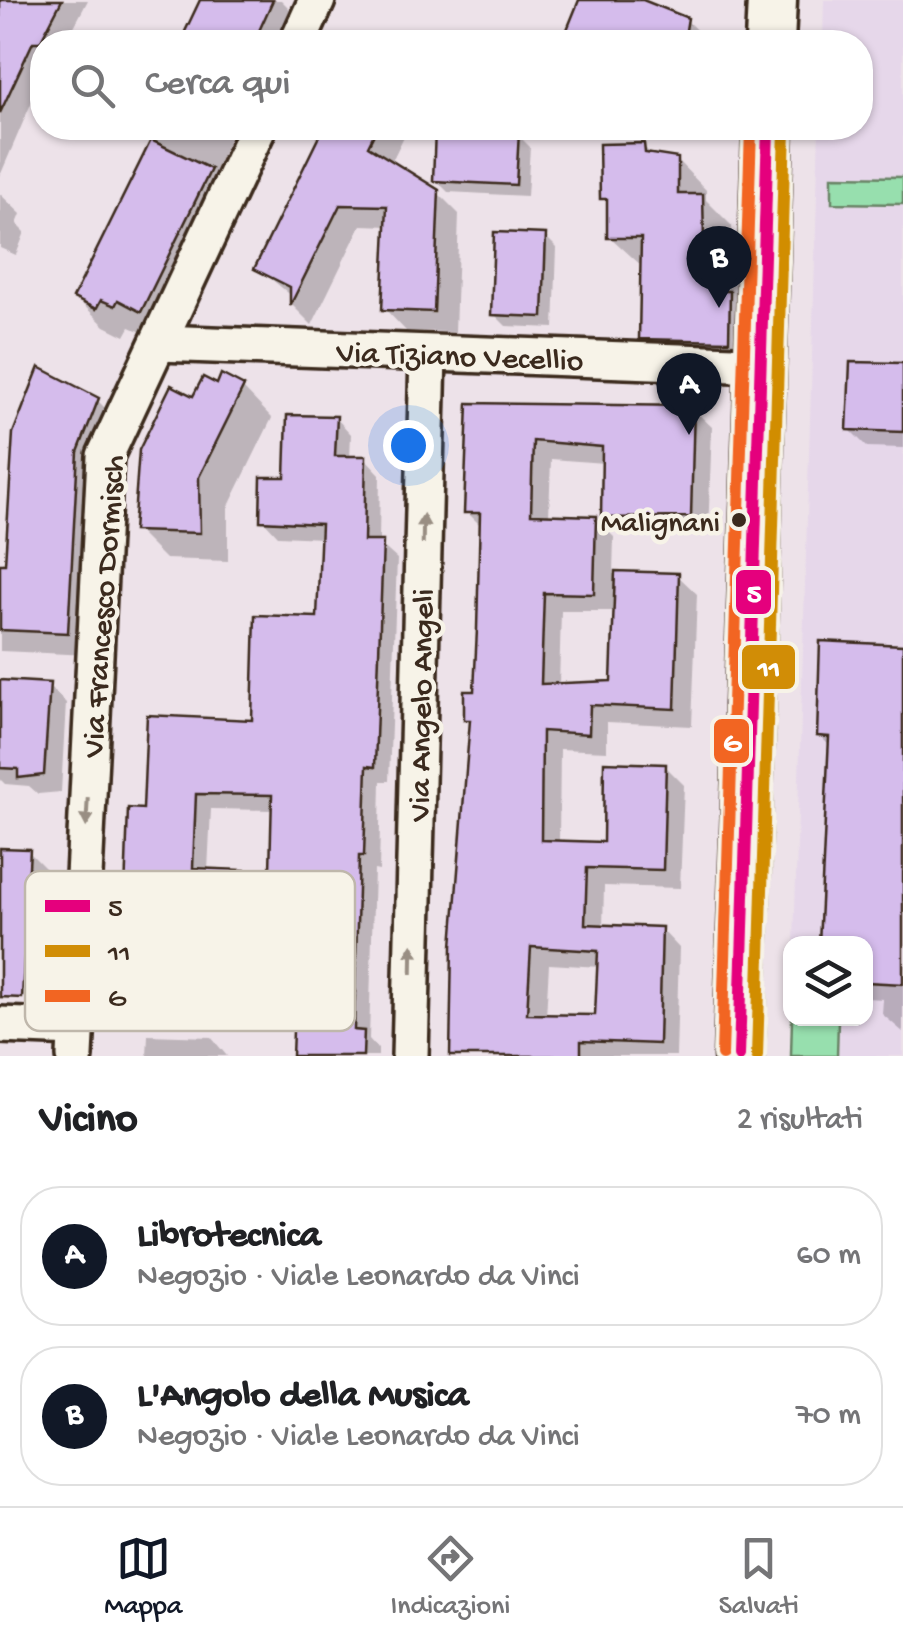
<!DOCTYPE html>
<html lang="it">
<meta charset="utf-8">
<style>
:root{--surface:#fff;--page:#f6f6f6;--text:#202124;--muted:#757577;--line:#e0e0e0;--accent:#111827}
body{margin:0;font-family:"Gochi Hand",sans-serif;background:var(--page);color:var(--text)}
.controls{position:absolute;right:30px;bottom:30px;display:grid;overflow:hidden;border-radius:20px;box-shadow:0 2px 8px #0004}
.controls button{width:90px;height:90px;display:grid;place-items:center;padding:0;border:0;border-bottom:2px solid var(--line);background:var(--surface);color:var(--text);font:50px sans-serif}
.you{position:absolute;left:408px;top:445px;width:35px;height:35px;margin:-25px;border:8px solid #fff;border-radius:50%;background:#1a73e8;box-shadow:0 0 0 15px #1a73e833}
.badge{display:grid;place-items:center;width:65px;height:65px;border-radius:50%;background:var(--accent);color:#fff;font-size:32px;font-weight:700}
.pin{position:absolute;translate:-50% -82px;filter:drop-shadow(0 2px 5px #0008)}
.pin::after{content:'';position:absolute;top:52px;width:35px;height:30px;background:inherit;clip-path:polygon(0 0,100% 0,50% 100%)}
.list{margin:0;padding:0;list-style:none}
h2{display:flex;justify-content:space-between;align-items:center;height:130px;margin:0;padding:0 40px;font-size:42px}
h2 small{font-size:32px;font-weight:400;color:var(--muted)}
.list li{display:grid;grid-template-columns:65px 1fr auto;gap:30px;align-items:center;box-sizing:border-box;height:140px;margin:0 20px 20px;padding:0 20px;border:2px solid var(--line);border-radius:40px}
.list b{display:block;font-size:38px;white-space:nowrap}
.list p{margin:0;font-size:32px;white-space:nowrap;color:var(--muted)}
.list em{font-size:32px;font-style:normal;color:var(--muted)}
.icon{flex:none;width:55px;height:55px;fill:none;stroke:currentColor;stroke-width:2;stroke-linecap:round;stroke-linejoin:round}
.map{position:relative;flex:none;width:903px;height:1056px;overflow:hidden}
.search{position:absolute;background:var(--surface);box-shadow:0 2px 8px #0004;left:30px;right:30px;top:30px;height:110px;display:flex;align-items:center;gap:25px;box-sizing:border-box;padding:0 35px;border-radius:40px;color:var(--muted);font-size:38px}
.sheet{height:450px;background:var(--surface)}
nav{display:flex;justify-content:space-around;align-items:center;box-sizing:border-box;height:140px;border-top:2px solid var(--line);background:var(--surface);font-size:28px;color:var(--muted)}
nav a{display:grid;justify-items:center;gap:5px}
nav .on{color:var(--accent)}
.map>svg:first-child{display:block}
.built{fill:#e6d7ea}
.green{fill:#97dfae;stroke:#698466;stroke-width:2.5}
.shadow{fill:#0003;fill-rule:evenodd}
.building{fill:#d5bcec;stroke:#3b2a1e;stroke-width:2.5;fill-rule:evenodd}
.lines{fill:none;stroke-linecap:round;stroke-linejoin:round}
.street-casing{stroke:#3b2a1e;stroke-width:42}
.secondary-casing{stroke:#3b2a1e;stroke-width:55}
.street{stroke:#f7f3e8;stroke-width:35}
.secondary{stroke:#f7f3e8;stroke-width:48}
.bus-1-casing{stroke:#f7f3e8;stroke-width:20}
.bus-2-casing{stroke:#f7f3e8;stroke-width:20}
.bus-3-casing{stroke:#f7f3e8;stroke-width:20}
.bus-1{stroke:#e5007d;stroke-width:12}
.bus-2{stroke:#d18d06;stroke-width:12}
.bus-3{stroke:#f26522;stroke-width:12}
.oneway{fill:#998e83}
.bus-dot{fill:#3b2a1e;stroke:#f7f3e8;stroke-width:4}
.labels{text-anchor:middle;stroke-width:9;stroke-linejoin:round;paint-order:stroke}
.bus-label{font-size:30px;fill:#3b2a1e;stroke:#f7f3e8;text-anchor:end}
.street-label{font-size:32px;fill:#3b2a1e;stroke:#f7f3e8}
.key{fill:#f7f3e8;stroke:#bfb7ab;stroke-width:2.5}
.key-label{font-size:28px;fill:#3b2a1e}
.line-badge{stroke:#f7f3e8;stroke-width:4}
.badge-label{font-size:28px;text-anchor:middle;font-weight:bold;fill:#fff}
</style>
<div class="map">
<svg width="903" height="1056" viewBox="0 0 903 1056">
<rect width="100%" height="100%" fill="#ede2e9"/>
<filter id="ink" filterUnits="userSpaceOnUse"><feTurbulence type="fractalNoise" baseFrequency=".01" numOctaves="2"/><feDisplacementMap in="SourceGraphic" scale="20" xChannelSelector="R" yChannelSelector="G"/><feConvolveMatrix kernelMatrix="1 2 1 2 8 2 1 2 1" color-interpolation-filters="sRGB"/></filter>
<g filter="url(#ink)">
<path class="built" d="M824 0H903V1056H791L792 1019 866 1018V944L794 943 819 128H860V42H823Z"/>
<g class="green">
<path d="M832 176 903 177V204L832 203Z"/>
<path d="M792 1019H838L837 1056H791Z"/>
</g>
<g class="shadow">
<path d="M0 0H88L66 42H42V78L0 176Z"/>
<path d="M203 0H281L304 23 295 42H182Z"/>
<path d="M582 0H636L686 20 709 42H565Z"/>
<path d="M160 128H255L249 140 232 132 213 175 238 200 144 333 130 327 125 336 105 326 76 298Z"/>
<path d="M326 128H408L391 163 437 192 459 214 455 332 406 331 385 309 389 226 361 225 312 325 292 305 293 297 258 268Z"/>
<path d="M518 135 530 147 527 196 448 192 436 180Z"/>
<path d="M643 146 654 157 677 160 706 190V200L732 226V261L745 273 757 369 671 367 641 338 643 267 610 237 609 204 603 198Z"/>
<path d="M0 194 21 214 17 224 25 232 16 255 0 248Z"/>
<path d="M545 236 557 248 554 328 506 326 494 314Z"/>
<path d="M903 366V448L867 447 849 429Z"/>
<path d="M218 387 243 388 272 418 228 508V561L165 559 136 530Z"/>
<path d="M97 400 120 423 90 655 0 651V566L8 567Z"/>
<path d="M470 406 693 409 712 427 708 534 622 535 603 517 604 463 551 459 549 517 595 519 614 537 613 574 678 576 697 594 692 726 607 722V751L560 749 559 843 605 845 665 766 684 785 680 888 604 886 603 928 661 929 679 948 676 1056H451L472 724 467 719 477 693 482 527 467 512ZM561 611H616L613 683 559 686ZM549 964 600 967 598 1018 546 1017Z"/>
<path d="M336 418 351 434 350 458H365L380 474 379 543 397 559 389 781H381L379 871 374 870 369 1039 378 1049V1056H295L296 1019 237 1017 221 998 140 993 124 978 145 811 254 722 320 619 323 538 278 536 263 520ZM211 809 274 810 273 873 208 871ZM226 916 275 918 274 976 223 978Z"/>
<path d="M903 647V1032L882 1014 883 999 866 998V944L831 747 819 735Z"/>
<path d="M0 683 48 685 66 703 61 792 38 794 29 786 5 784 0 779Z"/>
<path d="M0 851 29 852 58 881 52 999 0 996Z"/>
<path d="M148 1035 211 1037 227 1056H147Z"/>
</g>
<g class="building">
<path d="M0 0H62L40 42H33L0 113Z"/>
<path d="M200 0H273L254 42H180Z"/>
<path d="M579 0H643L688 18 684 42H562Z"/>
<path d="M323 128H377L368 146 439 190 434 312 382 310 387 206 340 205 290 306V287L254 269Z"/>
<path d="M435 129 519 132 516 185 433 181Z"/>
<path d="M151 140 211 169 141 312 118 300 115 306 101 300 96 309 73 298Z"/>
<path d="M644 143 645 153 678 158V194H703L704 241H716L715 291H730L729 341 639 339 641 238H607V199H600L599 144Z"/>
<path d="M494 232 546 234 543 317 491 315Z"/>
<path d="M850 362 903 363V432L847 430Z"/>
<path d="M39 367 99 398 78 452 68 633 0 630V564H5L13 433Z"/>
<path d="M221 374 244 386 199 477 200 533 133 531 139 450 171 385 193 396 203 377 217 384Z"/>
<path d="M468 403 694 406 691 517 601 518 602 447 533 441 531 514 596 516 594 594 544 593 541 684 611 681 615 571 679 573 675 709 590 705 589 734 542 731 541 840 603 842 604 762 666 764 663 870 587 868 585 924 662 927 659 1044 581 1041V1056H450L452 946 470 720H464V691H474L477 629 480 513H464ZM531 947 598 951 595 1015 527 1014Z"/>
<path d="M287 415 337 416 335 456H366L364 541H383L375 767 367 766 364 856H359L354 1030 364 1031 363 1056H292L294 1005 219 1003 218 976 271 974 273 904 211 902 207 984 122 979 128 808 143 809 147 715 252 720 255 615 317 617 321 524 260 521 261 477H285ZM196 794 272 795 270 871 193 868Z"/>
<path d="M820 641 903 645V984L866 982V944H819L829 737 817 736Z"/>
<path d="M0 680 50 683 44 775 18 778V769L0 768Z"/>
<path d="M0 848 30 849 22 998 0 997Z"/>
</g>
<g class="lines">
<g class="street-casing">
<g id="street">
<path d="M298 42 317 0"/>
<path d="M159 343 761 365"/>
<path d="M0 1025 76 1028"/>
<path d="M75 1056 105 456 258 128"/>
<path d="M410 1056 428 354"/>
</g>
</g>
<g class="secondary-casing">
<g id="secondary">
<path d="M770 42 772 0"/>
<path d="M739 1056 768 128"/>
</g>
</g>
<use href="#street" class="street"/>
<use href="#secondary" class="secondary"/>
<g class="bus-1-casing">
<path id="bus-1" d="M739 1056 768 128"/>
</g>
<g class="bus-2-casing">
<path id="bus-2" d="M757 1056 785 129"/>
</g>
<g class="bus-3-casing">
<path id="bus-3" d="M722 1055 751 128"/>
</g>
<use href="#bus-1" class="bus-1"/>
<use href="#bus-2" class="bus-2"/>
<use href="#bus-3" class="bus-3"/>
</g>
<defs><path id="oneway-solid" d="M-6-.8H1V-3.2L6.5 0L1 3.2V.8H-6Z" transform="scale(2.5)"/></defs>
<g class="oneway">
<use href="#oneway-solid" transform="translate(423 529) rotate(-89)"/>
<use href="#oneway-solid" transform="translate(87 812) rotate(93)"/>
<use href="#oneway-solid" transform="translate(412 959) rotate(-89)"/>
</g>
</g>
<circle class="bus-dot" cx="739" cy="520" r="9"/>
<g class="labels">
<g class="bus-label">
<text x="720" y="531">Malignani</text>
</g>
<g class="street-label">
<text transform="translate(460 354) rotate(2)" y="11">Via Tiziano Vecellio</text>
<text transform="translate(101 606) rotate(-86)" y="11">Via Francesco Dormisch</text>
<text transform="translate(419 705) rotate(-89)" y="11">Via Angelo Angeli</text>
</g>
</g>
<rect x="25" y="871" width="330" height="160" rx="15" class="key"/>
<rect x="45" y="900" width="45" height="12" fill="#e5007d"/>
<rect x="45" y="945" width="45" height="12" fill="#d18d06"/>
<rect x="45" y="990" width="45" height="12" fill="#f26522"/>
<g class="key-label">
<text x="108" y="916">5</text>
<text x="108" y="961">11</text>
<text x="108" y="1006">G</text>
</g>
<g class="line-badge">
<rect x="734" y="568" width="39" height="48" rx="10" fill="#e5007d"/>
<rect x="740" y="643" width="57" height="48" rx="10" fill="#d18d06"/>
<rect x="712" y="717" width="39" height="48" rx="10" fill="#f26522"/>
</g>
<g class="badge-label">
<text x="754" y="602">5</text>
<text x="769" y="677">11</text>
<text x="732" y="751">G</text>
</g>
</svg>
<div class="controls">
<button><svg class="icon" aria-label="layers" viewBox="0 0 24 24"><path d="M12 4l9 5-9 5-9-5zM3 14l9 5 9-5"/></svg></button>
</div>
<div class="you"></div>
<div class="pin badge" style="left:689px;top:435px">A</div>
<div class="pin badge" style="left:719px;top:308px">B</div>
<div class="search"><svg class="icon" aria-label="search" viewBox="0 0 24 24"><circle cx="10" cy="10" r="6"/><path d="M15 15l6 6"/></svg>Cerca qui</div>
</div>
<section class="sheet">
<h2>Vicino<small>2 risultati</small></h2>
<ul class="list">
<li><span class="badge">A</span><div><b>Librotecnica</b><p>Negozio · Viale Leonardo da Vinci</p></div><em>60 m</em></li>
<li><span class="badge">B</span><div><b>L'Angolo della Musica</b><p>Negozio · Viale Leonardo da Vinci</p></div><em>70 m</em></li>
</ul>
</section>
<nav>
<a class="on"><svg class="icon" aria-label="map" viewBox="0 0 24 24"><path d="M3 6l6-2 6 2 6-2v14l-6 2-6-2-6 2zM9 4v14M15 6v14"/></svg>Mappa</a>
<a><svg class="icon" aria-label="directions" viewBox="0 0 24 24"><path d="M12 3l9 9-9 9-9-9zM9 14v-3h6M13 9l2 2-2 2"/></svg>Indicazioni</a>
<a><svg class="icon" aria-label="saved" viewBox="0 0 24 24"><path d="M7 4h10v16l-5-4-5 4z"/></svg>Salvati</a>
</nav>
